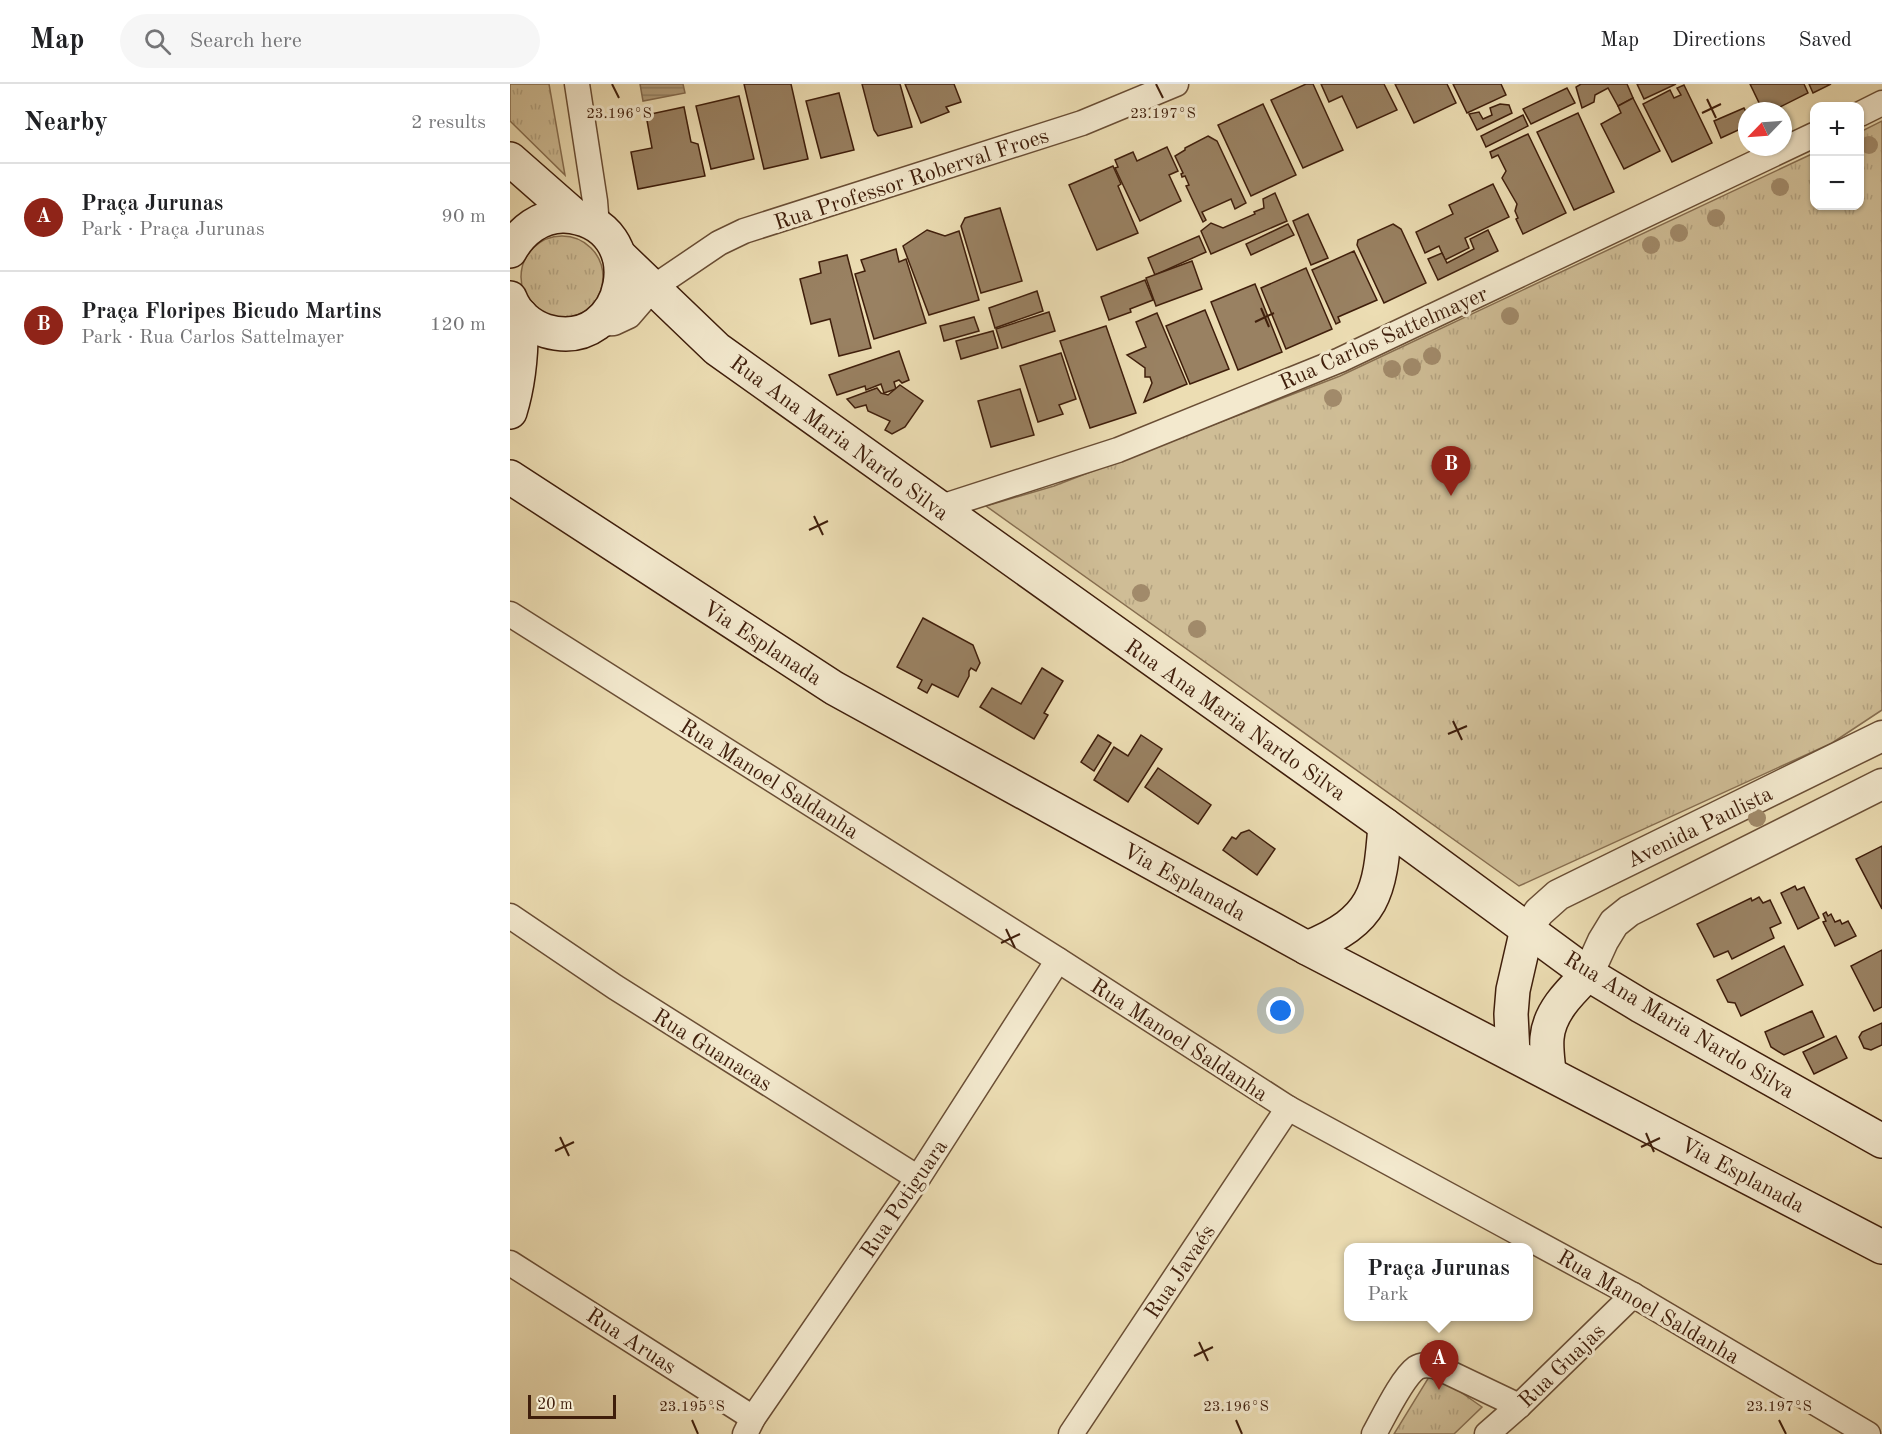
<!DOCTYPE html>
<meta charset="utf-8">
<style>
:root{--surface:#fff;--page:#f6f6f6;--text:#202124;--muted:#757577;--line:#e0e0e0;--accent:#8f2418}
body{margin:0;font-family:"Old Standard TT",serif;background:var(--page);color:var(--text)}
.controls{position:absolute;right:18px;top:18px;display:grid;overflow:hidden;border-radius:12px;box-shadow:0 2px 4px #0004}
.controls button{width:54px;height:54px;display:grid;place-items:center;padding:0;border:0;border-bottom:2px solid var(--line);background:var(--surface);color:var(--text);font:30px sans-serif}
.compass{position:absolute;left:1228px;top:18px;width:54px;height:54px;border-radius:50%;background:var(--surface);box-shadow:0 2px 4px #0004;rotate:245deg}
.scale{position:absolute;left:18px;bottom:15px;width:88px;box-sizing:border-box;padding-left:6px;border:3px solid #3f1e0b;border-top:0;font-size:16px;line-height:21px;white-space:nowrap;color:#3f1e0b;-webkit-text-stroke:4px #f3e9ce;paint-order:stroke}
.you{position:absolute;left:771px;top:927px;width:21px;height:21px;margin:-15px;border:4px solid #fff;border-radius:50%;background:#1a73e8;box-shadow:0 0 0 9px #1a73e833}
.badge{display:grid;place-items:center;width:39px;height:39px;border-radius:50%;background:var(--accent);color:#fff;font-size:20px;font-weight:700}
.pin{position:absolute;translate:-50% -50px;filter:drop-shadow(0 2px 3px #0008)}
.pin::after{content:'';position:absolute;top:32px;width:21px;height:18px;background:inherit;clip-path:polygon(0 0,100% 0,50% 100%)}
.popup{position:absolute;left:834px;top:1159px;width:189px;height:78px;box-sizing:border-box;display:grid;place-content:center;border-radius:12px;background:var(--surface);filter:drop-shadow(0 2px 4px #0005);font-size:20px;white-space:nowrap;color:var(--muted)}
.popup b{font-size:22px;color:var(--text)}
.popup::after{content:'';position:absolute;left:50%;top:100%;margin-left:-12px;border:12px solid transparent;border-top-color:var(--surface)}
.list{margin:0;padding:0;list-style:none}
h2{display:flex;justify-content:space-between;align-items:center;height:78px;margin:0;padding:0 24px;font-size:26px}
h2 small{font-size:20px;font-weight:400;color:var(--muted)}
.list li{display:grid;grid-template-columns:39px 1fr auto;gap:18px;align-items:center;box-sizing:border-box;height:108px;padding:0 24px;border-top:2px solid var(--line)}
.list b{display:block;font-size:22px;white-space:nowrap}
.list p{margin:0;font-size:20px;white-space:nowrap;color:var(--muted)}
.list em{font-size:20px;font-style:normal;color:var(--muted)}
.icon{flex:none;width:33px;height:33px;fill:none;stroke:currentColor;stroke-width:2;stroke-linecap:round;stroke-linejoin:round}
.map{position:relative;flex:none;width:1372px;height:1350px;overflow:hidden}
header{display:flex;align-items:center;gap:36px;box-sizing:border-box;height:84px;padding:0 30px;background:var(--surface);border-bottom:2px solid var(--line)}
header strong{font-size:28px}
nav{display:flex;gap:33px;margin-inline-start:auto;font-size:21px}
.search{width:420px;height:54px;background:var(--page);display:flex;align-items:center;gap:15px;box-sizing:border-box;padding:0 21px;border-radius:33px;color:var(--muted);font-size:22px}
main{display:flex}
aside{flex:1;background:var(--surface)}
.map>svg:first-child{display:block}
.grass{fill:url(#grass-tufts);stroke:#876e50;stroke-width:1.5}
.water{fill:url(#water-rules);stroke:#836a4e;stroke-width:1.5}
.building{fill:#998162;stroke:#3f1e0b;stroke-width:1.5}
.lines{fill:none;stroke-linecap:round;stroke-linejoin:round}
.minor-casing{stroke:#6a4e35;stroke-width:27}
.tertiary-casing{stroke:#6a4e35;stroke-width:33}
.secondary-casing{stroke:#3f1e0b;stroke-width:36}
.minor{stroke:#f3e9ce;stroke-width:24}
.tertiary{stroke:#f3e9ce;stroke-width:30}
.secondary{stroke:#f3e9ce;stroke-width:33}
.tree{fill:#a18a6a}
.ticks{fill:none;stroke:#3f1e0b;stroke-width:2}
.labels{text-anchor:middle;stroke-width:6;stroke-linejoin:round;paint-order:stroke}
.street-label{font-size:22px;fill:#3f1e0b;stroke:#f3e9ce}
.ticks-label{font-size:15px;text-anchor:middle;fill:#3f1e0b;stroke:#f3e9ce;stroke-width:6;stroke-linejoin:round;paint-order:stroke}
</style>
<header>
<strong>Map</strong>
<div class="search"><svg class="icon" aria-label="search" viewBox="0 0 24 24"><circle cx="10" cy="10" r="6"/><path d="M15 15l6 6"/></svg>Search here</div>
<nav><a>Map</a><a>Directions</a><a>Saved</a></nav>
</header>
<main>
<aside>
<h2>Nearby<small>2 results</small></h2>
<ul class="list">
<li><span class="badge">A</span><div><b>Praça Jurunas</b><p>Park · Praça Jurunas</p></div><em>90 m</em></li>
<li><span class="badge">B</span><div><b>Praça Floripes Bicudo Martins</b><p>Park · Rua Carlos Sattelmayer</p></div><em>120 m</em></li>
</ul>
</aside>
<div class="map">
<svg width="1372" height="1350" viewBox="0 0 1372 1350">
<defs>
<pattern id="grass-tufts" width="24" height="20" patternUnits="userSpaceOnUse" patternTransform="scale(1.5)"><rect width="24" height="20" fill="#cfbd96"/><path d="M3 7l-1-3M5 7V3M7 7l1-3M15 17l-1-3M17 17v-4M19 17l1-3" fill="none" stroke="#b3a280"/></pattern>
<pattern id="water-rules" width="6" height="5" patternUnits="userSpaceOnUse" patternTransform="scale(1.5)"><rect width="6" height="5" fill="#b19c7a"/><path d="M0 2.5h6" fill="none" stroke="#917f62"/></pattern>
</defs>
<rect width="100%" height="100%" fill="#ecddb3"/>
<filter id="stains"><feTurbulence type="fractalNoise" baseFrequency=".00333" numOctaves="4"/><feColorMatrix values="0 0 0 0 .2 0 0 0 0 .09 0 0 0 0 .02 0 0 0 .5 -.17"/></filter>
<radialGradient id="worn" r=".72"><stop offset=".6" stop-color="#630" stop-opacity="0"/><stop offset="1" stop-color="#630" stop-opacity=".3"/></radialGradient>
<g class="grass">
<path d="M0 0H39L55 91 0 37Z"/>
<path d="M1372 37V626L1322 659 1009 802 476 422 544 402 830 292 1304 69V122H1350V48Z"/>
<circle cx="52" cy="193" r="41"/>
<path d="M922 1288 972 1323 944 1350H884Z"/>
</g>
<path class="water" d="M130 0H173L175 9 133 17Z"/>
<g class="building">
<path d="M234 0H281L298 75 254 85Z"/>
<path d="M352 0H390L402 43 368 52 364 46Z"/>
<path d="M395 0H444L451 18 436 23 439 28 411 39Z"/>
<path d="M796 0H803L833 66 793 84 761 16Z"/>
<path d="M811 0H874L887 26 847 44 832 12 819 18Z"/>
<path d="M885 0H937L946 19 904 39Z"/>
<path d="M943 0H991L996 11 957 29Z"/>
<path d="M1071 0H1117L1123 14 1108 22 1098 4 1085 11 1084 18 1072 24 1066 3Z"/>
<path d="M1127 0H1166L1134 15Z"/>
<path d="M1240 0H1294L1298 9 1262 27H1253Z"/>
<path d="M1299 0H1321L1303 9Z"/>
<path d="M1174 1 1202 59 1162 78 1133 20 1160 6 1164 14 1171 11 1167 4Z"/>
<path d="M1057 4 1065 19 1021 40 1013 25Z"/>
<path d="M329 9 344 66 311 74 296 17Z"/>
<path d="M229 12 244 75 201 85 186 22Z"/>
<path d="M1123 14 1150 67 1114 85 1091 40 1111 29 1108 22Z"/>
<path d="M753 20 786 91 741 112 708 41Z"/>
<path d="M990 20 999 21 1002 29 967 46 959 30 969 28 973 35 982 31 980 24Z"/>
<path d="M174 23 181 58 188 60 195 92 128 105 121 68 142 64 136 31Z"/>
<path d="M1234 24 1237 30V42L1211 54 1204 37Z"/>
<path d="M1068 29 1104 108 1064 126 1027 48Z"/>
<path d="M1013 31 1018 42 976 63 971 52Z"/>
<path d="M1018 50 1056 129 1013 150 1006 135 1008 134 1005 127 1007 120 992 94 996 87 988 71 982 74 980 68Z"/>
<path d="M698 52 707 57 736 119 725 125 721 115 692 128 696 136 693 138 676 102 679 101 675 92 672 93 671 90 673 89 665 72 675 66V64Z"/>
<path d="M657 63 668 87 659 91 671 117 630 137 605 84 608 83 605 76 623 68 627 77Z"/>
<path d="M603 82 611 100 608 102 628 149 587 166 559 101Z"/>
<path d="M983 100 999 133 955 154 959 164 935 176 929 162 915 169 906 148 943 130 939 121Z"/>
<path d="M765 109 777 137 701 170 691 147 701 139 713 144 745 130 744 128 754 124 753 115Z"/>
<path d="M490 124 512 197 471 209 451 142 455 134Z"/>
<path d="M798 130 818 174 801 181 783 137Z"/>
<path d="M778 140 784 151 741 171 736 160Z"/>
<path d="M883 140 891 145 916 199 874 219 847 161 848 156Z"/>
<path d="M417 146 435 152 449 147 469 216 419 231 393 162Z"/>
<path d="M978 146 988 167 928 196 918 175 932 169 937 179 964 165 960 155Z"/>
<path d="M689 152 696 168 645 191 638 174Z"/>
<path d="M386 165 389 178 396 175 416 239 364 255 345 190 355 187 351 176Z"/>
<path d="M844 167 867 216 828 233 830 238 826 240 802 186Z"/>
<path d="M337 171 361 264 329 272 320 235 301 240 290 195 311 189 309 178Z"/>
<path d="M682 177 692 205 646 222 636 194Z"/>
<path d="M796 184 822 245 776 265 751 204Z"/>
<path d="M635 196 643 216 620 225 621 228 599 236 591 213Z"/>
<path d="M745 200 772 268 728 286 701 218Z"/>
<path d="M527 207 533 227 485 244 479 224Z"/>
<path d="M695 226 719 285 680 300 656 242Z"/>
<path d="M539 228 545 247 492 264 486 245Z"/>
<path d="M647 229 677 300 634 318 642 299 640 293H635V284L617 271 636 263 626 238Z"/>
<path d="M464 233 469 247 434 257 430 242Z"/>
<path d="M596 242 626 329 580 344 550 257Z"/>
<path d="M483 247 488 264 451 275 446 257Z"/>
<path d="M389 267 399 296 392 299 389 296 384 298 386 305 374 309 371 300 356 306 355 302 327 311 319 291Z"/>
<path d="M551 269 566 315 549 321 553 330 528 338 510 282Z"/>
<path d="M390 301 413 317 395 343 382 350 375 346 380 337 358 327 356 321 345 324 337 315 367 304 371 309 378 311Z"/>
<path d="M510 305 524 351 481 363 468 317Z"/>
<path d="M413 534 463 561 470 579 466 587 461 584 459 587V592L448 613 422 600 417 609 408 604 412 596 387 583Z"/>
<path d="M532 584 553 597 534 629 538 631 524 655 470 623 482 604 511 620Z"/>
<path d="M588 651 601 659 584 687 571 678Z"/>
<path d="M631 651 652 665 618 718 584 696 604 663 618 672Z"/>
<path d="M648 684 701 721 688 740 635 703Z"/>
<path d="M739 746 765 765 747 791 713 766 722 753 726 755 731 749Z"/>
<path d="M1372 762V825L1346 775Z"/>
<path d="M1285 802 1287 806 1294 803 1309 834 1288 845 1271 809Z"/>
<path d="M1249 813 1253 819 1260 816 1271 839 1260 844 1264 854 1222 875 1218 867 1204 873 1187 840 1241 814 1242 817Z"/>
<path d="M1316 828 1318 832 1321 830 1325 838 1330 836 1332 840 1338 837 1346 852 1325 862 1313 838 1316 837 1313 830Z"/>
<path d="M1274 862 1293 901 1231 932 1225 919 1218 918 1207 896Z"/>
<path d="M1372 866V923L1364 927 1341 882Z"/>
<path d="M1302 927 1314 953 1274 971 1261 963 1255 948Z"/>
<path d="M1372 939V961L1361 966 1354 964 1349 953 1352 948Z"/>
<path d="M1326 952 1337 974 1304 990 1293 968Z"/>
</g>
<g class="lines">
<g class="minor-casing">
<g id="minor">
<path d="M67 0 85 117 87 142"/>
<path d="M1350 30 1372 19"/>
<path d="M87 240 104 239 119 232 144 203 209 159 234 147 572 39 666 0"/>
<path d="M428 424 608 366 830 276 1304 51"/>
<path d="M0 530 548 876 778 1024 1123 1211 1358 1350"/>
<path d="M0 832 105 903 408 1094"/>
<path d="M0 1179 243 1334"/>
<path d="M235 1350 243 1334 408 1094 548 876"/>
<path d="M561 1350 778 1024"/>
<path d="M864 1350C873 1334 892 1294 906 1284 912 1280 918 1281 925 1282L1009 1322"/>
<path d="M977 1350 1009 1322 1123 1211"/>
</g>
</g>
<g class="tertiary-casing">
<g id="tertiary">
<path d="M1017 845 1029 828 1048 811 1372 652"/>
<path d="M1078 890 1093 857 1104 839 1119 827 1372 700"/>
</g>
</g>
<g class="secondary-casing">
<g id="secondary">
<path d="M0 75 66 133"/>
<path d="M0 167C11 147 31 131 55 132 144 138 119 271 36 247 20 242 6 230 0 214"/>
<path d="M109 171 207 265 875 741 1078 890 1131 922 1372 1057"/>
<path d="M0 328C10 296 12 264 11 231"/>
<path d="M0 393 324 604 797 864 1372 1163"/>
<path d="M797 864C865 836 870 810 875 741"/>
<path d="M1003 970 1001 930 1003 906 1017 845"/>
<path d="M1039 988C1038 977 1036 965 1037 954 1039 928 1060 908 1078 890"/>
</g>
</g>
<use href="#minor" class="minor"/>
<use href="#tertiary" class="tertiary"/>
<use href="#secondary" class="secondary"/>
</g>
<g class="tree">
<circle cx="1359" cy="61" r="9"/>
<circle cx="1270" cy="103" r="9"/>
<circle cx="1206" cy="134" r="9"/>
<circle cx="1169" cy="149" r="9"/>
<circle cx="1141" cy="161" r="9"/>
<circle cx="1000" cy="232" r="9"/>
<circle cx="922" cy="272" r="9"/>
<circle cx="902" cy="283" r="9"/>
<circle cx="882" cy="285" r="9"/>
<circle cx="823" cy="314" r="9"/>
<circle cx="631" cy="509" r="9"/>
<circle cx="687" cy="545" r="9"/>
<circle cx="1247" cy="734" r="9"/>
</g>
<path class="ticks" d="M102 0 109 14M646 0 653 14M1197 15 1206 34M1192 29 1211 20M751 224 759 243M745 238 764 229M304 432 313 451M299 446 318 437M943 637 952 656M938 650 957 642M496 845 505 864M491 859 510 850M1136 1049 1144 1068M50 1053 59 1072M1131 1063 1150 1054M45 1067 64 1058M689 1258 698 1277M684 1272 703 1263M182 1336 188 1350M726 1336 732 1350M1269 1336 1276 1350"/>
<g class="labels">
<g class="street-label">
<text transform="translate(401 94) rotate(-18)" y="8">Rua Professor Roberval Froes</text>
<text transform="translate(873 253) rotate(-24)" y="8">Rua Carlos Sattelmayer</text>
<text transform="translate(330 353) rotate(36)" y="8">Rua Ana Maria Nardo Silva</text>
<text transform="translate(253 558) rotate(33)" y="8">Via Esplanada</text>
<text transform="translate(726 635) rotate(35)" y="8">Rua Ana Maria Nardo Silva</text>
<text transform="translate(260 694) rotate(32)" y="8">Rua Manoel Saldanha</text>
<text transform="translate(1189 742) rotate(-26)" y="8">Avenida Paulista</text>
<text transform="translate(675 797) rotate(29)" y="8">Via Esplanada</text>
<text transform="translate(1170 940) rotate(31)" y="8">Rua Ana Maria Nardo Silva</text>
<text transform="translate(670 955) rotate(33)" y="8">Rua Manoel Saldanha</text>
<text transform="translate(203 965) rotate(32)" y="8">Rua Guanacas</text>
<text transform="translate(1233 1090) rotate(28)" y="8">Via Esplanada</text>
<text transform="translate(393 1114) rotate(-56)" y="8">Rua Potiguara</text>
<text transform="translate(669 1187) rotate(-56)" y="8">Rua Javaés</text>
<text transform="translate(1139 1222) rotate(30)" y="8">Rua Manoel Saldanha</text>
<text transform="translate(122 1256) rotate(33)" y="8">Rua Aruas</text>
<text transform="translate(1051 1281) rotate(-44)" y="8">Rua Guajas</text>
</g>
</g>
<g class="ticks-label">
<text x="109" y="34">23.196°S</text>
<text x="653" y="34">23.197°S</text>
<text x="182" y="1327">23.195°S</text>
<text x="726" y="1327">23.196°S</text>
<text x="1269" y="1327">23.197°S</text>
</g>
<rect width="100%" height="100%" filter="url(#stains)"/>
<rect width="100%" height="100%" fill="url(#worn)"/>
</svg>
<div class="controls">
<button>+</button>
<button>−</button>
</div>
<svg class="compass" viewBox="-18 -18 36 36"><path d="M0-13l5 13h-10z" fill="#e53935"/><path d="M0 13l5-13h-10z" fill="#757577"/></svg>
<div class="scale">20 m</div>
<div class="you"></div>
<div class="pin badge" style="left:929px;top:1306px">A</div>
<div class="popup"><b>Praça Jurunas</b>Park</div>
<div class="pin badge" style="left:941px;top:412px">B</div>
</div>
</main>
